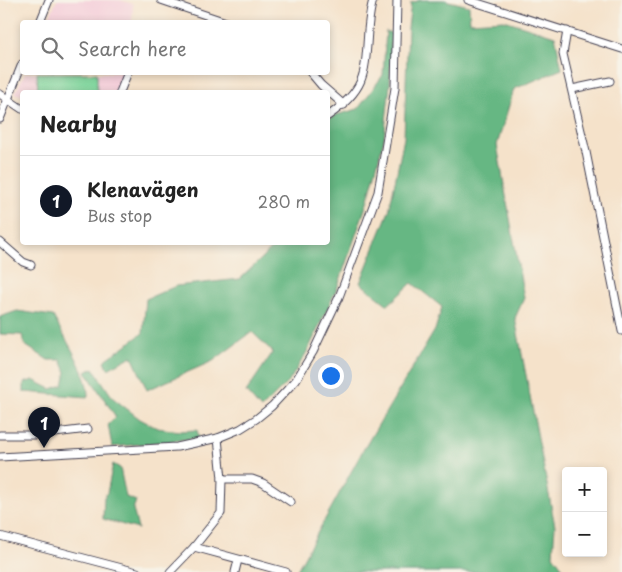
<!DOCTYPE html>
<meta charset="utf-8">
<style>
:root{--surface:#fff;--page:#f2f2f2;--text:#222;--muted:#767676;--line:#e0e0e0;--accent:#111827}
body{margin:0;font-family:"Playpen Sans",sans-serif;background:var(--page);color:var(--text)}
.controls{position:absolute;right:15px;bottom:15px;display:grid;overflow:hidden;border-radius:5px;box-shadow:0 2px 8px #0003}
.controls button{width:45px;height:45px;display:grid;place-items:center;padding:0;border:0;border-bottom:1px solid var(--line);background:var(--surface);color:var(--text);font:25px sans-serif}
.you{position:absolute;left:330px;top:375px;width:18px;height:18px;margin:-12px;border:4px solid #fff;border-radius:50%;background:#1a73e8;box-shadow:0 0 0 8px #1a73e833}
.badge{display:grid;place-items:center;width:32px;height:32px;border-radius:50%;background:var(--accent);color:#fff;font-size:16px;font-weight:700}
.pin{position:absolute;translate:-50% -41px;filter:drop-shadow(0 1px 2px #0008)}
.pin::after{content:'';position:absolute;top:26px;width:18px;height:15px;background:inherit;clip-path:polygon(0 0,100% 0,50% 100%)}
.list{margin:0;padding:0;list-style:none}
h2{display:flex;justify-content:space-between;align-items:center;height:65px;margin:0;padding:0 20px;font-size:21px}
h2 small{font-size:16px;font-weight:400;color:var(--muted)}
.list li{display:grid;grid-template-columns:32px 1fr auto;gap:15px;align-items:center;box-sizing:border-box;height:90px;padding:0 20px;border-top:1px solid var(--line)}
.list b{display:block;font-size:19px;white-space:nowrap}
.list p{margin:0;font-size:16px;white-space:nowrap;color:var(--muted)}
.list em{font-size:16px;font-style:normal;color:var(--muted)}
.icon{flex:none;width:28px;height:28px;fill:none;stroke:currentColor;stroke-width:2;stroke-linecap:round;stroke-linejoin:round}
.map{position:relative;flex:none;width:622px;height:572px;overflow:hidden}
.search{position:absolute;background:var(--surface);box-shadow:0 2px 8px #0003;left:20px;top:20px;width:310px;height:55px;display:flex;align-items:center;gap:12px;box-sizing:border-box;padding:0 18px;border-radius:5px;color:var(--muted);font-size:19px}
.panel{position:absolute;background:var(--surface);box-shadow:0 2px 8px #0003;left:20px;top:90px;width:310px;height:155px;border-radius:5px}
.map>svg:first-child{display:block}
.built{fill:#f5cfda}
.green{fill:#7dd69b;stroke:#507c6b}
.forest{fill:#66b783;stroke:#446c5f}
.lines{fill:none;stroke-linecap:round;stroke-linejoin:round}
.minor-casing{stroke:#423f50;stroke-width:9}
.minor{stroke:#fff;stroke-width:7}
</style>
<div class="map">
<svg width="622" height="572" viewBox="0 0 622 572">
<rect width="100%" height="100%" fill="#f7f3e8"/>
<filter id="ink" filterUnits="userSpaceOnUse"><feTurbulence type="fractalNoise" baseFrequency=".02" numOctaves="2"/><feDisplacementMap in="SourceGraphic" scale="10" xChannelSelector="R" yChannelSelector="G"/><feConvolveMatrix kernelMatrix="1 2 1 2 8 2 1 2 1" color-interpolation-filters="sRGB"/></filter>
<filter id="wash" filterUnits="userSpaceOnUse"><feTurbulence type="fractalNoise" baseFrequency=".0096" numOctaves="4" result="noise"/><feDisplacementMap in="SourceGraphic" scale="20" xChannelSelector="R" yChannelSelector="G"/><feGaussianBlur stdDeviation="1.12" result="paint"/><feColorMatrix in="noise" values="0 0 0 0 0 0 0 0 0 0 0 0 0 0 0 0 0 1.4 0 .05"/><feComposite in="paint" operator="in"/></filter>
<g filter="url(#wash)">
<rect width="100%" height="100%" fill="#f5e2ca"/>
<g class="built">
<path d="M57 0H120L133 4 132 22H47Z"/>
<path d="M25 73H124L117 92H22V96L15 93Z"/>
</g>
<path class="green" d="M37 73H97V92H38Z"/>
<g class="forest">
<path d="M420 0H444L469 6 470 22 504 20 555 36 562 69 514 89 497 145 524 298 515 318 555 526 553 555 566 572H296L362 452 435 330 442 307 412 283 388 305 360 283 389 211 404 138 408 28 411 3Z"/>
<path d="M386 31 391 33 390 85 384 139 367 203 338 286 308 350 290 380 261 409 246 392 273 352 252 332 213 361 147 390 132 356 108 369 104 361 143 333 146 299 176 286 240 279 278 243 328 242V120L336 115 358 109 383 75Z"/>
<path d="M17 311 53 316C64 337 89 374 88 397L24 392V383L33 380 51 389 63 385 66 372 61 360H48L25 345 22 335 0 334V317Z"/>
<path d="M93 368 113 398 140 419 157 428 180 431 197 430 199 438 112 447 108 424 116 417 86 372Z"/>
<path d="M113 464 120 468 126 497 136 501 133 509 138 529 103 519 104 497 107 493Z"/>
</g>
</g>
<g filter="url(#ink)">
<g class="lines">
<g class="minor-casing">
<g id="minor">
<path d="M161 0 226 22"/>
<path d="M468 0 622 49"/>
<path d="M40 22 49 0"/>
<path d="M567 31 563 54 586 152 622 331"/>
<path d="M310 72 321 85 344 105"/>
<path d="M572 89 610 81"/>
<path d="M120 92 128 72"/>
<path d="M0 94 22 109"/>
<path d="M328 116C366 89 365 75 368 30 369 20 370 10 373 0"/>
<path d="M0 119 22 64"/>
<path d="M0 242 23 262 31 265"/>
<path d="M0 435H38L88 429"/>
<path d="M0 457 177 447 218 438 240 429 256 419 272 406 296 380 313 352 339 297 378 192 395 88 397 0"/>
<path d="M222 479H252L263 483 291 502"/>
<path d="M0 536 137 572"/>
<path d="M194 547 286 572"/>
<path d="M170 572 194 547 221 513 222 479 218 438"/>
<path d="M235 572 238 560"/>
</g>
</g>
<use href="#minor" class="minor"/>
</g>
</g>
</svg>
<div class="controls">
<button>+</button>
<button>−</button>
</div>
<div class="you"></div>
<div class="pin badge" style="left:44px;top:448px">1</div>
<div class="search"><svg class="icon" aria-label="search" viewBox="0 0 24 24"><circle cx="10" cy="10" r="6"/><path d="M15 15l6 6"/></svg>Search here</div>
<section class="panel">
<h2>Nearby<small></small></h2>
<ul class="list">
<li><span class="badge">1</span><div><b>Klenavägen</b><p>Bus stop</p></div><em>280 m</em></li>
</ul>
</section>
</div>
